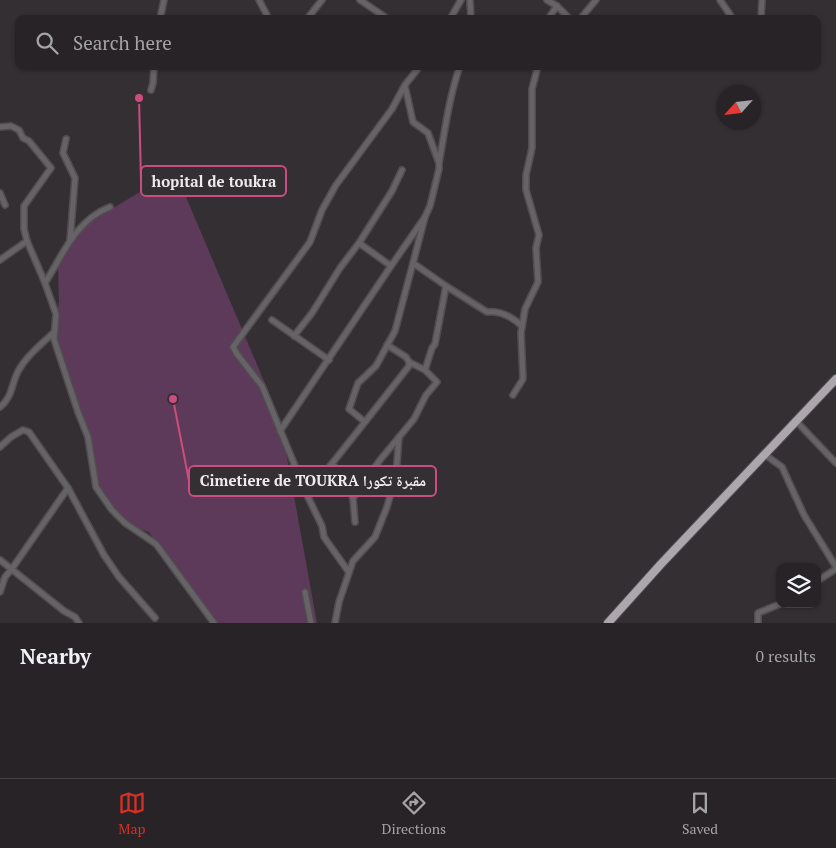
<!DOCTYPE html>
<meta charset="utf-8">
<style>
:root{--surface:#272326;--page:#2f2b2e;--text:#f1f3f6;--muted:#a4a4a7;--line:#434043;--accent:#d93025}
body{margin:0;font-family:"PT Serif","Noto Naskh Arabic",serif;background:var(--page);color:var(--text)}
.controls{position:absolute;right:15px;bottom:15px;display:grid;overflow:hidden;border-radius:10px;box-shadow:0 1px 4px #0004}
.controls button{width:45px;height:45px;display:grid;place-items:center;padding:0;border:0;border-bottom:1px solid var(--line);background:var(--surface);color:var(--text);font:25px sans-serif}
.compass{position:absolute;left:716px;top:85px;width:45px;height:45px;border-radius:50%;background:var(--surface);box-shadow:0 1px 4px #0004;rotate:243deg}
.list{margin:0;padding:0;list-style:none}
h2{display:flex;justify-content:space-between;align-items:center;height:65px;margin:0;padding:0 20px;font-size:21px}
h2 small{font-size:16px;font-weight:400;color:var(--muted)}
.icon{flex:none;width:28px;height:28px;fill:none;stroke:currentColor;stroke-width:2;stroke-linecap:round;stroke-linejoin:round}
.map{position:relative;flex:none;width:836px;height:623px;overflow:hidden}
.search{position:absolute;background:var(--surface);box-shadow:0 1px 4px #0004;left:15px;right:15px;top:15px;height:55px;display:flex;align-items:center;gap:12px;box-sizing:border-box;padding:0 18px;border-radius:10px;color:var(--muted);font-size:19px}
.sheet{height:155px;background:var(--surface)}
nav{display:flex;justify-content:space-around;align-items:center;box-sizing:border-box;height:70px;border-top:1px solid var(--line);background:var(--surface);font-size:14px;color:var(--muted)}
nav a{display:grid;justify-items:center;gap:2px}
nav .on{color:var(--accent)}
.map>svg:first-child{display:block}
.green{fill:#5d395a}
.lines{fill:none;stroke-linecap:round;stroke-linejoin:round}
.minor-casing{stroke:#524d51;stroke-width:8}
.highway-casing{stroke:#524d51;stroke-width:10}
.minor{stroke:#656365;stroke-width:5}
.highway{stroke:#ada6ac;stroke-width:8}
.leader{fill:none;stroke:#cd4c80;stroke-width:2}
.callout-dot{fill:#cd4c80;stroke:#342f33;stroke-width:2}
.callout{fill:#342f33;stroke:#cd4c80;stroke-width:2}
.callout-label{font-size:15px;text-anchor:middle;font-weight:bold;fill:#eeeaed}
</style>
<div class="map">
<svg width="836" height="623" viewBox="0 0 836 623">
<rect width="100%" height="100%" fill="#342f33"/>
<path class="green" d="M175 171 280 419 317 623H212L149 532 133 527 96 492 91 440 53 348 59 301 58 265 68 235Z"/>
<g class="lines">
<g class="minor-casing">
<g id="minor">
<path d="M259 0 269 19"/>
<path d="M360 0 388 19"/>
<path d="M470 0 471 19"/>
<path d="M547 0 557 6 570 19"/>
<path d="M720 0 733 19"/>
<path d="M160 19 164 0"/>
<path d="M307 19 322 0"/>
<path d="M450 19 461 0"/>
<path d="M548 19 557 6"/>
<path d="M580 19 596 0"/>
<path d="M761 19 762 0"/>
<path d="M151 90 153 83 154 66"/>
<path d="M0 127 11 126 19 130 23 138 29 141 51 168 24 206V229L27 241 45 283 56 314 54 339 78 412 88 437 96 487 112 510 125 523 156 544 214 623"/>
<path d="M66 139 63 153 75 178 70 241"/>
<path d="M439 163C445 130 449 97 460 66"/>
<path d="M0 193 5 205"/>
<path d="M0 260 27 241"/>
<path d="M391 266 425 217 430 206 439 169V163L428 133 413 122 405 86"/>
<path d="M45 283C63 254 76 220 110 207"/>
<path d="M446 286 487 312C501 310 512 317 522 326"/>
<path d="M272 320 329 360"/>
<path d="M294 336 312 313 340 268 359 243 392 191 402 170"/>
<path d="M409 362 425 370"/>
<path d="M513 395 523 379 521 333 525 309 538 282 536 248 539 235 526 190V175L532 148V89L538 66"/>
<path d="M0 407C14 396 11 381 20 368 28 354 42 344 53 333"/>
<path d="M796 421 836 463"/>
<path d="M365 422 409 366V362L406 357 387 345"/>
<path d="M280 431 391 266 359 243"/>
<path d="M0 447 11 437 23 430 29 432 68 488 104 555 119 577 155 618"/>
<path d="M764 454 782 467 804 515 836 567"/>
<path d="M332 464 341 474 353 498 355 522"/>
<path d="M307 495 262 386 237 354 233 347 310 242 322 210 336 185 392 109 405 85 420 66"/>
<path d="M353 498 380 460 414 419 426 395 437 382 425 370 432 348 435 344 446 286 413 263 425 217"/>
<path d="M0 560 64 611 75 617 79 623"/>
<path d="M348 571 324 537 322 526 307 495 365 422 349 409 358 383 376 366 395 331 413 263"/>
<path d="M817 581 836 569"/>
<path d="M0 592 5 577 11 570 68 488"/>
<path d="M305 592 311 623"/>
<path d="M335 623 339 602 353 561 375 537 387 507 396 475 399 437"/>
<path d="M758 623V613L780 604"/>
</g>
</g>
<g class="highway-casing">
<path id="highway" d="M608 623 661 564 836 379"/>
</g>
<use href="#minor" class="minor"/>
<use href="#highway" class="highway"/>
</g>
<path class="leader" d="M139 98L141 181M173 399L189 481"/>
<g class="callout-dot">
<circle cx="139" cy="98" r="5"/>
<circle cx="173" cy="399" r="5"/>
</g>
<g class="callout">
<rect x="141" y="166" width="145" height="30" rx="5"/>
<rect x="189" y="466" width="247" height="30" rx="5"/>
</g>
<g class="callout-label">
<text x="214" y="187">hopital de toukra</text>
<text x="313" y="486">Cimetiere de TOUKRA مقبرة تكورا</text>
</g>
</svg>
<div class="controls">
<button><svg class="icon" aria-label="layers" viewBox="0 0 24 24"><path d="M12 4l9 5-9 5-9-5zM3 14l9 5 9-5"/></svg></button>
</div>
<svg class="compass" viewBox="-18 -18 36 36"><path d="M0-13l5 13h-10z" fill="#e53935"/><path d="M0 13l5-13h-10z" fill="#a4a4a7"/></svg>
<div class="search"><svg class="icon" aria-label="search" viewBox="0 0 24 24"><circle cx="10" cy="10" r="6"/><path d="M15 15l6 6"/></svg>Search here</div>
</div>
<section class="sheet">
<h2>Nearby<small>0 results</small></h2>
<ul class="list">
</ul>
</section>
<nav>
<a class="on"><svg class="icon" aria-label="map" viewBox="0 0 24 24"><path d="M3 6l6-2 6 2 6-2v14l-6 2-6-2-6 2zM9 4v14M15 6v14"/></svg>Map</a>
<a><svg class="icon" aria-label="directions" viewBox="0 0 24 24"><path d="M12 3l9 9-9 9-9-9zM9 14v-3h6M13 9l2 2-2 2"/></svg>Directions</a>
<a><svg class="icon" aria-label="saved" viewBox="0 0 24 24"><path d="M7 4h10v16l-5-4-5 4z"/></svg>Saved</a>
</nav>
